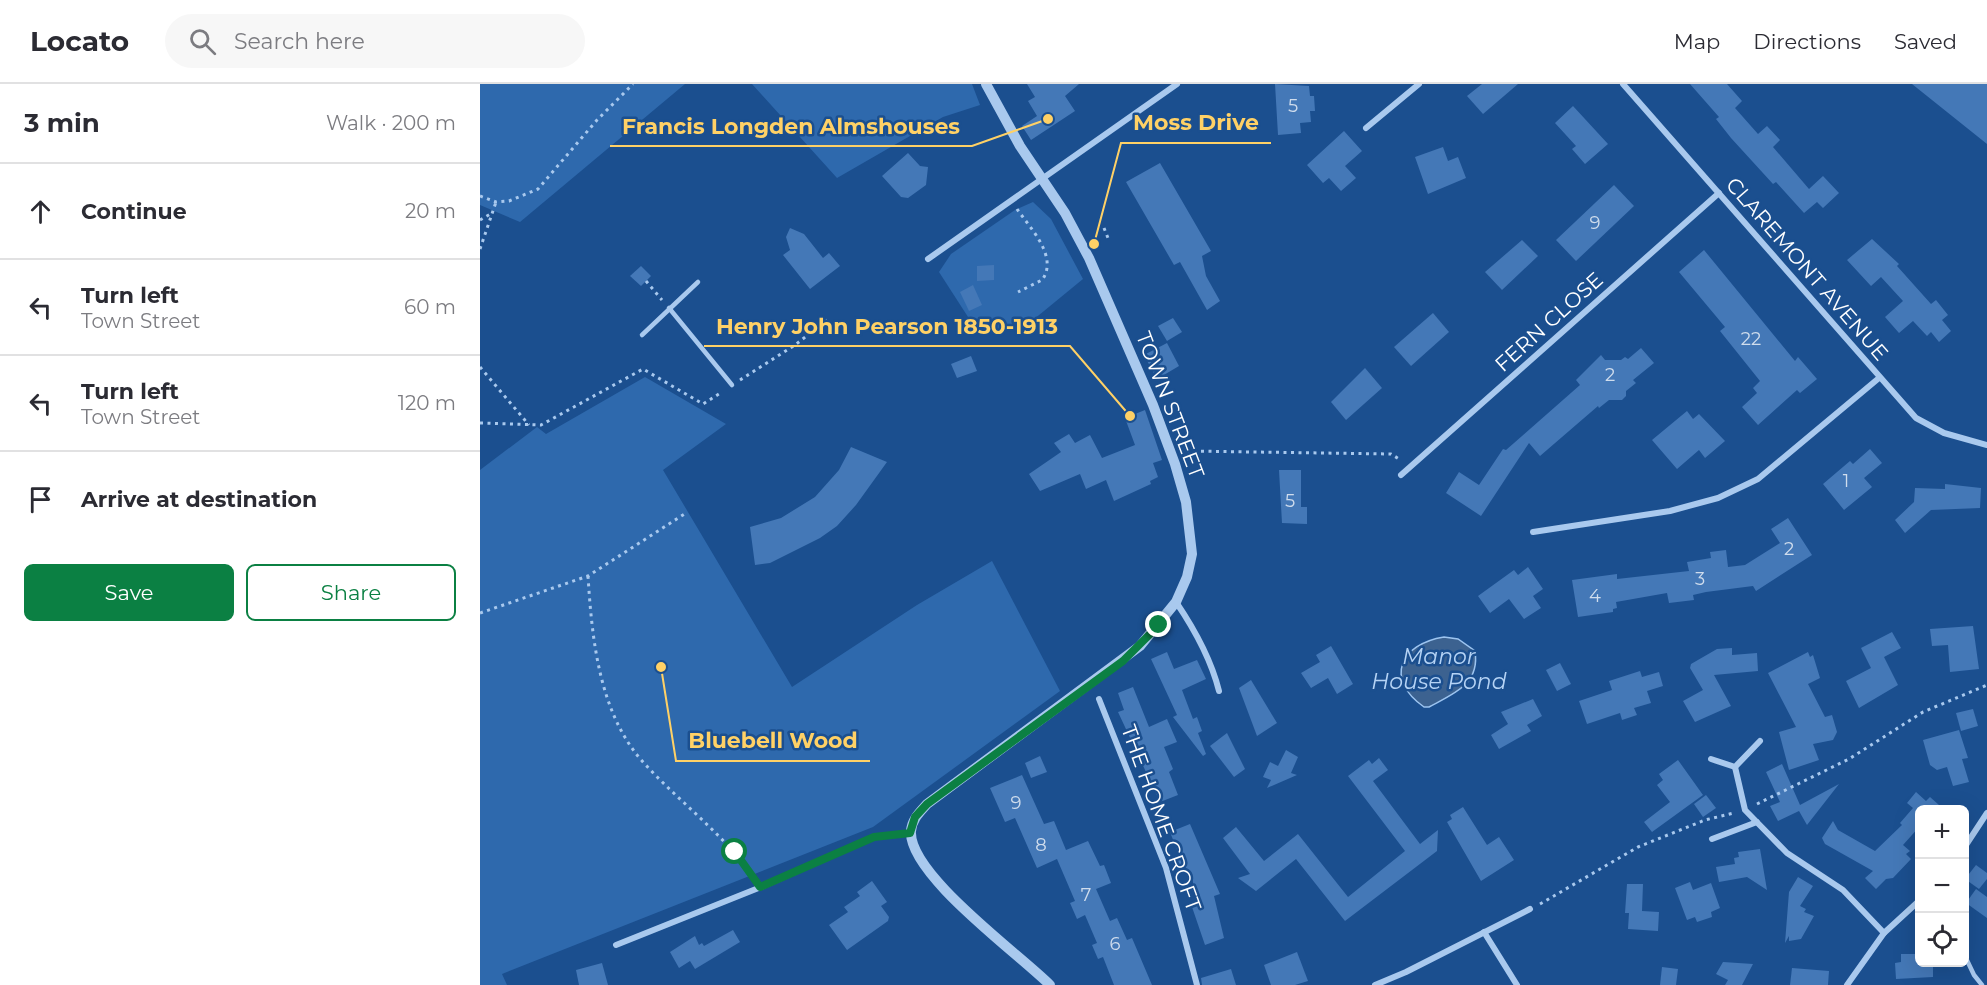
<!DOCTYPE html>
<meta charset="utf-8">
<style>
:root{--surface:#fff;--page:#f7f7f7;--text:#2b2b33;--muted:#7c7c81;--line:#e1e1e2;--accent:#0b8043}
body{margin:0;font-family:Montserrat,sans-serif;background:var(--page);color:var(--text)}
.controls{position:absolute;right:18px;bottom:18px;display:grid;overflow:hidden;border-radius:9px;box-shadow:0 6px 24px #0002}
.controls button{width:54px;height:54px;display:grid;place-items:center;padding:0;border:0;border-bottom:2px solid var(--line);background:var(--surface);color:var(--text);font:30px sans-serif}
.stop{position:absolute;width:18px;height:18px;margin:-14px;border:4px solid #0b8043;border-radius:50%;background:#fff}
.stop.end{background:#0b8043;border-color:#fff;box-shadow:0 2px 6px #0008}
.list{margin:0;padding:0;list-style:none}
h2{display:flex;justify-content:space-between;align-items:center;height:78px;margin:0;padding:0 24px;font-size:26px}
h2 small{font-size:20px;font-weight:400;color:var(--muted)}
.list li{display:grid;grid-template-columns:39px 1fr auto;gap:18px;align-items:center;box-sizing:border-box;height:96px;padding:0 24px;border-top:2px solid var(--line)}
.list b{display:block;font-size:22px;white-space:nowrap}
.list p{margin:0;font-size:20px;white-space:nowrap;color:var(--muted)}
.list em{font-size:20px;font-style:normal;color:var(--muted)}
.actions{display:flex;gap:12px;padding:18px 24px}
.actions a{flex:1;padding:14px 0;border:2px solid var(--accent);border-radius:9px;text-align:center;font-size:21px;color:var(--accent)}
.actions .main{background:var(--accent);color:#fff}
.icon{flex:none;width:33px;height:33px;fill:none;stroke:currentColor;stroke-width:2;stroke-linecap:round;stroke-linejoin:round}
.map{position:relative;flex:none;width:1507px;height:901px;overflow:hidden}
header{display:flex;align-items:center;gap:36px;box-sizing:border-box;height:84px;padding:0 30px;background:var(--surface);border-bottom:2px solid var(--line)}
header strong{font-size:28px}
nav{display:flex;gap:33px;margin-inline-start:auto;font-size:21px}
.search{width:420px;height:54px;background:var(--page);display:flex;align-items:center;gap:15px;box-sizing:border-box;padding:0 21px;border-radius:33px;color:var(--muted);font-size:22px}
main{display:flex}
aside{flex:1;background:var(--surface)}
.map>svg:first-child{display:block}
.green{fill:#2e69ad}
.water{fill:#3c6290;stroke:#9cc4f0;stroke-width:1.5}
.building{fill:#4478b7}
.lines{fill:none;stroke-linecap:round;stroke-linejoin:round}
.path{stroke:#a9c9ee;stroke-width:3;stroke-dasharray:3 4.5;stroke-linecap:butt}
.service{stroke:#a9c9ee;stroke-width:4.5}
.minor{stroke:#a9c9ee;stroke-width:6}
.tertiary{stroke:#a9c9ee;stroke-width:10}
.route{stroke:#0b8043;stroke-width:8}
.labels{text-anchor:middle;stroke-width:5;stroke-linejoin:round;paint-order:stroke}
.number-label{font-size:18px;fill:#d0dded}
.street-label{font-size:21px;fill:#fff;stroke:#1b4f8f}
.water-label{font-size:22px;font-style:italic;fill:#b5d3f5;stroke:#1b4f8f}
.leader{fill:none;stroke:#ffd166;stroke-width:2}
.callout-dot{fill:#ffd166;stroke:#1b4f8f;stroke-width:2}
.callout-label{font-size:22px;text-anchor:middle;font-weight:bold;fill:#ffd166;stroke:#1b4f8f;stroke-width:5;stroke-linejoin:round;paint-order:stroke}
</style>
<header>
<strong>Locato</strong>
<div class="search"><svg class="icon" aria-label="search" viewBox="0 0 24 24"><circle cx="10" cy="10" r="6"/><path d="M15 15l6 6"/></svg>Search here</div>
<nav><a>Map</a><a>Directions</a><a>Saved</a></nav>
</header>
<main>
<aside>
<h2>3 min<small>Walk · 200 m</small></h2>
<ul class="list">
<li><svg class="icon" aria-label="ahead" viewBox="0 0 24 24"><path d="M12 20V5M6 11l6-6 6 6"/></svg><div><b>Continue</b></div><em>20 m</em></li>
<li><svg class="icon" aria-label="left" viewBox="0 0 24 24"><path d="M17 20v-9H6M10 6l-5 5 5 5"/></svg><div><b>Turn left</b><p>Town Street</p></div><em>60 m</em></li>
<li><svg class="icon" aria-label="left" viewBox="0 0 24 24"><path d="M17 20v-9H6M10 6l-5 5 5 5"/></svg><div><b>Turn left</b><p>Town Street</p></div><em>120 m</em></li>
<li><svg class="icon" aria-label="arrive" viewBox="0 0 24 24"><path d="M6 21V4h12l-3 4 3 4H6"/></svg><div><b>Arrive at destination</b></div></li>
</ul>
<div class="actions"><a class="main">Save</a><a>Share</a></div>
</aside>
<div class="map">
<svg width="1507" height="901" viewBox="0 0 1507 901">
<rect width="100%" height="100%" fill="#1b4f8f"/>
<g class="green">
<path d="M0 0H205L40 138 0 121Z"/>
<path d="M272 0H492L500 21 463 33 357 94Z"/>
<path d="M553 118 571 135 603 195 553 236 499 250 459 188 471 170 535 126Z"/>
<path d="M165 293 246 340 183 386 312 603 437 521 512 477 580 607 393 743 22 890 27 901H0V386L57 343 66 350Z"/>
</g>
<path class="water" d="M964 553 978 555 995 567C1000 600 975 609 949 623H944C904 595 920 560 964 553Z"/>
<g class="building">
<path d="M547 0H599L585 12 595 27 551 56 542 42 557 32 548 17 555 13Z"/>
<path d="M795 0 829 2 830 12H834L835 27H830L831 38 820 39 821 49 798 51Z"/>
<path d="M1002 0H1038L1003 30 987 12Z"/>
<path d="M1210 0H1247L1262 17 1255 24 1278 50 1287 42 1300 56 1293 63 1329 105 1343 92 1359 109 1343 124 1337 118 1324 129 1296 98 1293 100 1251 54 1236 35 1239 33Z"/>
<path d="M1432 0H1507V60Z"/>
<path d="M1093 22 1128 60 1105 80 1092 65 1096 62 1075 39Z"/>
<path d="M864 47 882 67 865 82 876 94 861 107 849 94 843 99 827 81Z"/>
<path d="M963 63 968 77 978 73 986 94 948 110 935 73Z"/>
<path d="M428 69 440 82 448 83 446 101 428 114 421 113 402 92Z"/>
<path d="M680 79 731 167 722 172 726 192 740 217 727 226 700 178 694 181 646 98Z"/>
<path d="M1134 101 1154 122 1096 177 1076 156Z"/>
<path d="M310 144 324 150 343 174 349 169 360 182 330 205 303 171 310 166 306 153Z"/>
<path d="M1392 155 1419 180 1417 182 1451 220 1456 216 1468 231 1462 236 1471 247 1459 258 1451 248 1447 252 1433 237 1419 249 1405 233 1423 217 1401 193 1391 202 1367 176Z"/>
<path d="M1042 156 1058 172 1022 206 1005 188Z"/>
<path d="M1224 166 1315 277 1318 273 1337 295 1320 309 1317 306 1278 341 1262 323 1277 309 1273 304 1280 297 1240 247 1245 243 1199 188Z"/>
<path d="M514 181V196L497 197V182Z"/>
<path d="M161 182 171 192 161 202 150 192Z"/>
<path d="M493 201 502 221 489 227 480 208Z"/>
<path d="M953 229 969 248 931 282 914 263Z"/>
<path d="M693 234 702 248 687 257 678 242Z"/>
<path d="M687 259 699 282 677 295 664 271Z"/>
<path d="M1161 264 1174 279 1153 296 1156 299 1146 307V312L1142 316H1129L1119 324 1118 322 1060 372 1049 359 1001 432 966 409 979 388 999 401 1023 365 1026 366 1100 301 1096 296 1121 271 1125 276H1141L1145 273 1148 275Z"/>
<path d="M491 272 497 287 477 294 471 280Z"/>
<path d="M885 284 902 304 866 336 851 318Z"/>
<path d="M665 326 682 376 673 379 678 393 670 397 671 400 634 417 626 396 606 405 600 390 560 407 549 390 581 368 574 359 589 350 595 359 610 351 622 374 655 361 645 334Z"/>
<path d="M1207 327 1213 335 1219 330 1245 357 1225 374 1219 366 1197 385 1172 356Z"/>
<path d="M371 363 407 378 376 421 357 442 340 454 290 479 275 481 270 443 301 434 335 413 359 386Z"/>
<path d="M1390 365 1402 379 1384 394 1392 403 1364 426 1343 400 1370 377 1373 380Z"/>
<path d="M799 386H821V423H827V440L802 439Z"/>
<path d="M1465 400 1501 404 1500 424 1451 426 1425 449 1415 436 1434 418 1435 404 1465 405Z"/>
<path d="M1308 434 1332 471 1276 507 1273 502 1226 508 1213 511 1214 516 1189 519 1187 509 1136 518 1137 524 1133 525V528L1098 533 1092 496 1137 490V495L1209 487 1207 478 1231 474 1230 468 1246 466 1248 483 1265 481 1300 459 1291 445Z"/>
<path d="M1048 483 1063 505 1053 512 1061 524 1044 535 1029 515 1010 529 998 512 1034 486 1038 491Z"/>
<path d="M1493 542 1499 585 1470 588 1468 561 1452 562 1450 545Z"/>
<path d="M1412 548 1421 564 1404 573 1418 601 1379 624 1366 597 1391 584 1381 564Z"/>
<path d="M851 562 873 600 857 610 848 594 831 604 821 589 840 578 836 571Z"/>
<path d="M1252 564V571L1277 569 1278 587 1234 591 1251 622 1215 638 1203 617 1223 606 1210 584 1211 580 1237 565Z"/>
<path d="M687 568 694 585 717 576 726 595 702 606 713 635 717 633 722 647 718 649 726 670 723 672 693 633 697 631 671 575Z"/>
<path d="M1328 568 1330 573 1333 571 1340 594 1328 600 1345 633 1352 631 1357 648 1353 656 1333 660 1339 676 1309 686 1299 648 1316 643 1288 589Z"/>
<path d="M1080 579 1091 600 1077 607 1066 586Z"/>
<path d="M1160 587 1162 593 1179 588 1183 602 1167 607 1171 619 1154 624 1157 631 1142 636 1140 629 1107 640 1099 617 1132 606 1129 597Z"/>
<path d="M771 596 797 639 777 652 759 604Z"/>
<path d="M653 603 669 643 687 635 697 658 684 663 693 685 689 688 698 711 680 718 638 628 644 626 638 609Z"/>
<path d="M1053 615 1062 632 1047 641 1051 647 1019 665 1011 651 1028 640 1021 628Z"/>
<path d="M1493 625 1498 642 1481 647 1476 629Z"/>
<path d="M1479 646 1488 674 1482 675 1489 698 1473 702 1467 683 1457 686 1450 681 1443 656Z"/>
<path d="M747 649 765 685 754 693 730 662Z"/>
<path d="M806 666 818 673 811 689 817 691 787 704 791 696 783 693 790 678 798 682Z"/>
<path d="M560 672 567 688 551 694 545 679Z"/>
<path d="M899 674 908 686 893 697 940 760 958 746 957 767 865 837 816 775 776 807 758 794 770 790 743 754 756 743 784 777 818 750 868 813 925 767 868 692 889 676 892 680Z"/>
<path d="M1198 676 1223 711 1172 748 1164 738 1190 718 1177 701 1183 696 1179 690Z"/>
<path d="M1302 680 1320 721 1359 700 1327 741 1319 727 1298 737 1290 722 1300 718 1286 688Z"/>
<path d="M542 691 564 740 574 737 586 766 608 757 620 782 624 781 631 799 616 805 630 837 637 834 647 856 652 854 672 901H634L623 873 618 875 612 861 617 859 605 831 597 835 590 819 595 817 577 775 557 784 535 734 525 738 510 704Z"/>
<path d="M1436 708 1446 717 1450 713 1459 721 1456 726H1440V742L1423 761 1430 767 1426 770 1431 775 1413 794 1406 795 1396 805 1385 794 1393 787 1345 760 1342 754 1353 737 1358 746 1395 767 1422 741 1420 739 1433 724 1427 719Z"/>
<path d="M1226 711 1236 724 1223 733 1214 720Z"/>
<path d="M983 723 1007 761 1019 753 1034 776 1001 797 967 738 972 735 970 731Z"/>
<path d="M710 740 740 810 734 812 744 854 725 861 712 823 721 820 708 785 702 787 696 772 699 771 690 748Z"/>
<path d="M1280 765 1287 806 1267 793 1239 798 1236 783 1255 780 1254 774 1259 773 1258 768Z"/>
<path d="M1496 781 1507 789V795L1499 805 1485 795Z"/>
<path d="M1318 793 1333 802 1320 822 1326 825 1324 828 1334 832 1321 855 1309 857V852L1305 859 1309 808Z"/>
<path d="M392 797 407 818 401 822 409 833 408 837 367 866 349 841 368 828 364 823 380 812 377 808Z"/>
<path d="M1210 798 1213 806 1231 799 1240 824 1231 828 1232 833 1217 838 1215 833 1207 836 1195 804Z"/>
<path d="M1147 800H1163L1162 827 1179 828 1178 847 1148 845 1149 829H1145Z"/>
<path d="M1496 805 1507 813V834L1486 819Z"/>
<path d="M253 846 260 858 215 885 210 877 199 884 190 868 215 852 219 861 222 859 224 862Z"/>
<path d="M817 868 828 897 815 901H791L784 881Z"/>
<path d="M1421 870H1440V879H1453V893L1416 895 1415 879 1421 878Z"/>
<path d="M1243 878 1273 880 1262 901H1245L1248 896 1236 890Z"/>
<path d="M122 879 128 901H99L96 886Z"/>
<path d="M1182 883 1198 885 1196 901H1180Z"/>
<path d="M1312 884 1349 887 1348 901H1310Z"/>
<path d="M751 885 756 901H722L721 894Z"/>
</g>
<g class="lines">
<g class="path">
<path d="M0 112 16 118 29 117 58 105 117 36 153 0"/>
<path d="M537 125C550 144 579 173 562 196L538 208"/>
<path d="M0 136 12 129"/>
<path d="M624 144 628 154"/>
<path d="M0 165 16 118"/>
<path d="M166 197 182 216"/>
<path d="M0 283 49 341"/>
<path d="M260 296 315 261 347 236"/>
<path d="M0 339 61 341 163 285 223 320 242 308"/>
<path d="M706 367 911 370 919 375"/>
<path d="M108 492C112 555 119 629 163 678 199 718 243 749 274 794"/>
<path d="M0 529 108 492 206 429"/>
<path d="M1277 720 1369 675 1443 628 1507 601"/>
<path d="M1060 820 1158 763 1225 736 1254 729"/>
</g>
<g class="service">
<path d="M189 224 252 301"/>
<path d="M162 251 218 198"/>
<path d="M1484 870 1494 891 1502 901"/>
</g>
<g class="minor">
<path d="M1143 0 1436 334 1464 349 1507 361"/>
<path d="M886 44 939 0"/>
<path d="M448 175 697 0"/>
<path d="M921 391 1239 109"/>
<path d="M1053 448 1190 427 1238 414 1278 395 1399 294"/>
<path d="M696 518C715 546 731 575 739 607"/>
<path d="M619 615 686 784 717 901"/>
<path d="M1231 675 1255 683 1280 657"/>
<path d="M1255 683 1265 726 1307 769 1363 806 1404 849"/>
<path d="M1232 755 1277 738"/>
<path d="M1484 764 1507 729"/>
<path d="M1004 848 1037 901"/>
<path d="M136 861 281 803 394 753 431 749"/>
<path d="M895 901 926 888 1050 825"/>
<path d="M1367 901 1404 849 1440 816"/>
</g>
<path class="tertiary" d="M506 0 540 62 585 129 609 174 673 321 695 380 706 418 712 470 707 493 696 518 660 562 447 720C440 728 432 735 431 747 428 790 538 869 570 901"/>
</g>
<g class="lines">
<path class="route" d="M255 768 280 803 394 753 430 749 435 733 447 720 643 577 679 541"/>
</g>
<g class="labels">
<g class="number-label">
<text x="813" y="28">5</text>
<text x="1115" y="145">9</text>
<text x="1271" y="261">22</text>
<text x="1130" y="297">2</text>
<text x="1366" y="403">1</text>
<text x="810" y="423">5</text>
<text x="1309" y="471">2</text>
<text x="1220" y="501">3</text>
<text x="1115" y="518">4</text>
<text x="536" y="725">9</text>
<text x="561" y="767">8</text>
<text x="606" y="817">7</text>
<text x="635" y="866">6</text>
</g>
<g class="street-label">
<text transform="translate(1327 185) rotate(49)" y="7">CLAREMONT AVENUE</text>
<text transform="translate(1069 238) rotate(-42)" y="7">FERN CLOSE</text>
<text transform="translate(690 321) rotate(69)" y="7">TOWN STREET</text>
<text transform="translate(681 734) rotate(70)" y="7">THE HOME CROFT</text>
</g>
<g class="water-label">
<text x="959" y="580">Manor<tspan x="959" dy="25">House Pond</tspan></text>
</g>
</g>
<path class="leader" d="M614 160L641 59H791M568 35L492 62H130M650 332L590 262H224M181 583L196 677H390"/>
<g class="callout-dot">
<circle cx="614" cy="160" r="6"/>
<circle cx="568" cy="35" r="6"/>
<circle cx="650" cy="332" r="6"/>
<circle cx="181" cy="583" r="6"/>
</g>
<g class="callout-label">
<text x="716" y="46">Moss Drive</text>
<text x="311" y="50">Francis Longden Almshouses</text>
<text x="407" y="250">Henry John Pearson 1850-1913</text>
<text x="293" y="664">Bluebell Wood</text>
</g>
</svg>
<div class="controls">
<button>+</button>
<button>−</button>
<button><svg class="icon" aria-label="locate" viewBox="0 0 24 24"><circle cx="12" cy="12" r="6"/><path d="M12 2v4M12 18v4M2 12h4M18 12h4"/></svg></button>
</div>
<div class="stop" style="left:255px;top:768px"></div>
<div class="stop end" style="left:679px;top:541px"></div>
</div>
</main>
